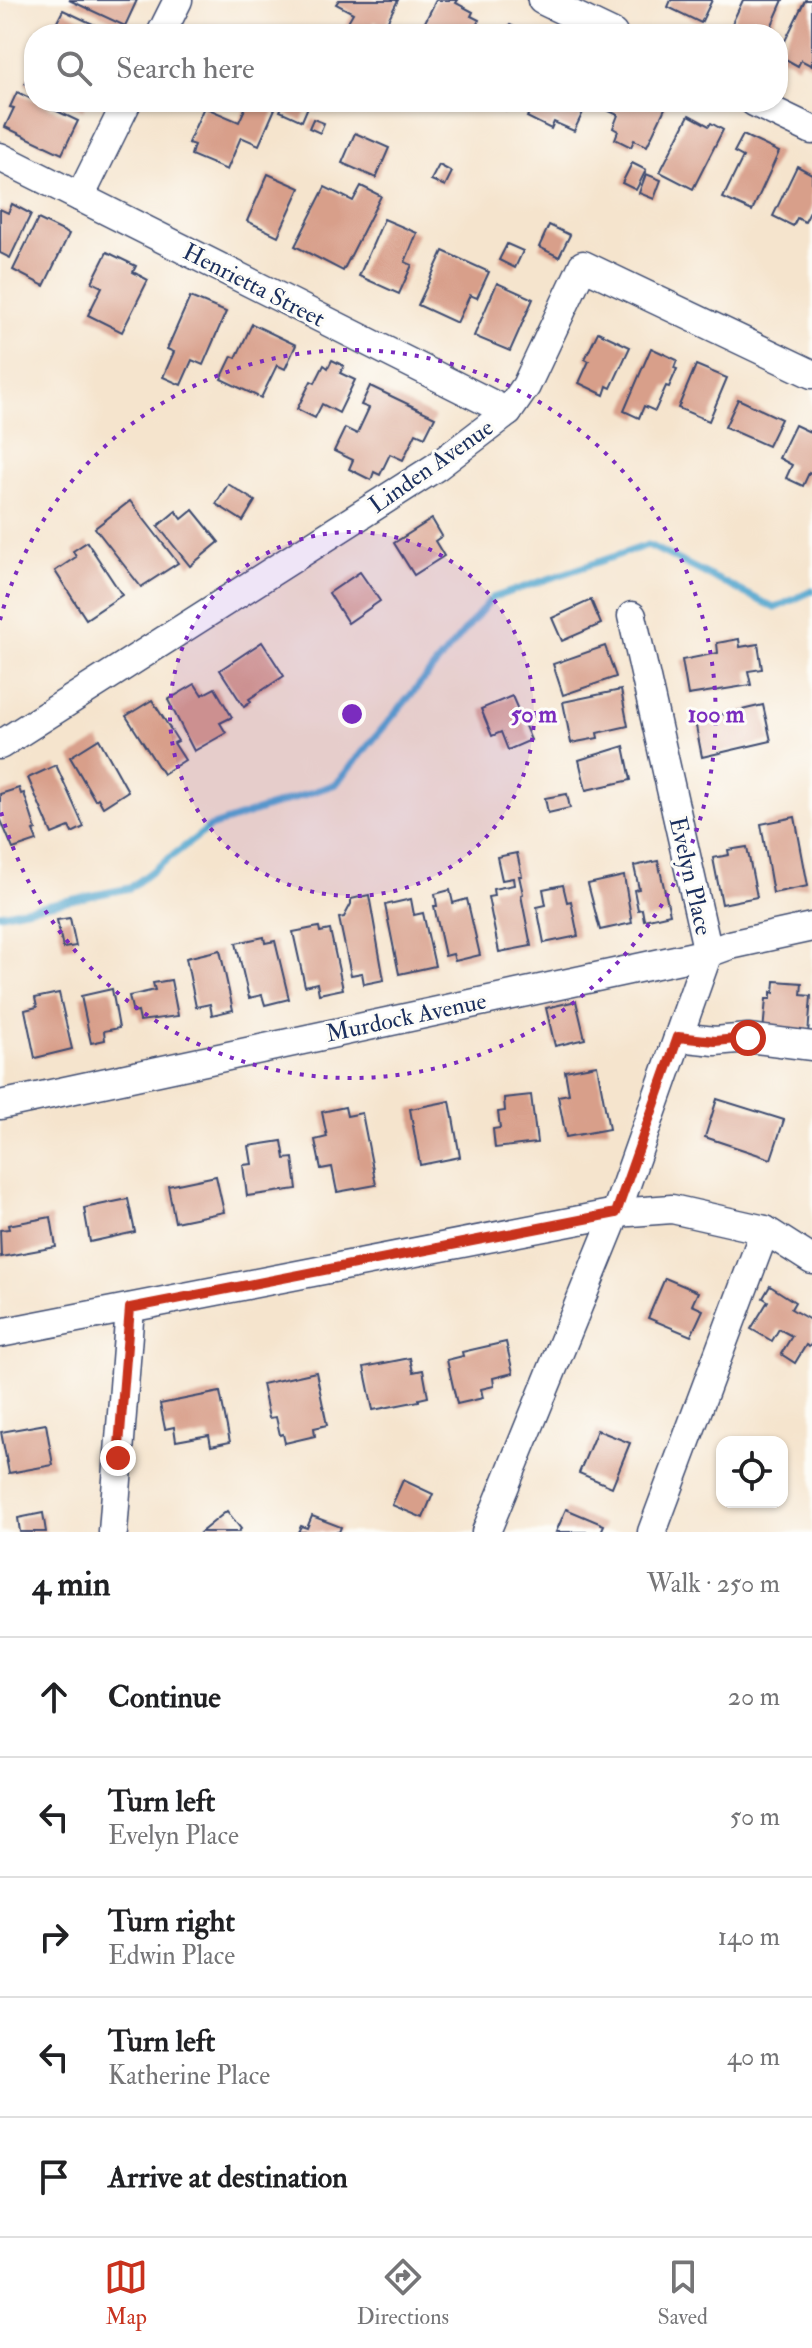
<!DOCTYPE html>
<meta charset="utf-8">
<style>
:root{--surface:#fff;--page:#f2f2f2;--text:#202124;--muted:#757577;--line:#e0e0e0;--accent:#c8321e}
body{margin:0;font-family:"IM FELL Double Pica",serif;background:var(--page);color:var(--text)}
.controls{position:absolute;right:24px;bottom:24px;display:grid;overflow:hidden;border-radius:16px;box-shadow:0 2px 6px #0004}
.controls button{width:72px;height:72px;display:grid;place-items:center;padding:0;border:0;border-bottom:2px solid var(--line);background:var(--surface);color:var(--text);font:40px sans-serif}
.stop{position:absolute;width:24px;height:24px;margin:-18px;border:6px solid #c8321e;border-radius:50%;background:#fff}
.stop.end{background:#c8321e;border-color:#fff;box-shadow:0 2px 8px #0008}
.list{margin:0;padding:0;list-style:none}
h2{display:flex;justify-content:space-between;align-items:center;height:104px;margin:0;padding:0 32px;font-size:34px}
h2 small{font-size:26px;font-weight:400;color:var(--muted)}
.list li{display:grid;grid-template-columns:52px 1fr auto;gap:24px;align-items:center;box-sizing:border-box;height:120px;padding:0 32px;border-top:2px solid var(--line)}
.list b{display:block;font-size:30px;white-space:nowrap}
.list p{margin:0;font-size:26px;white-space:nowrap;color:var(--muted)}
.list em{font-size:26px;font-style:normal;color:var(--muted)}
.icon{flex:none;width:44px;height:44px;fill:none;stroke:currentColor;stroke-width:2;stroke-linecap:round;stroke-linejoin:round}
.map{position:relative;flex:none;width:812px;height:1532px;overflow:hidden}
.search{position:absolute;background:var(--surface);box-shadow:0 2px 6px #0004;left:24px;right:24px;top:24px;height:88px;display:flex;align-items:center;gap:20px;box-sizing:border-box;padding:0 28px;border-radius:32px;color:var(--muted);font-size:30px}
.sheet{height:704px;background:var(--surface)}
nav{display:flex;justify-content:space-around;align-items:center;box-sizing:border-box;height:112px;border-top:2px solid var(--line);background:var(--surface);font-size:22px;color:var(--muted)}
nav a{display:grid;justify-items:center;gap:4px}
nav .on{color:var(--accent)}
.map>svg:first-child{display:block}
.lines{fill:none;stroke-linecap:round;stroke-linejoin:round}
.stream{stroke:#52a6ce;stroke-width:7}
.building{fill:#d89f8a}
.minor-casing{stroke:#3c4a6f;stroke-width:31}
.minor{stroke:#fff;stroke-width:28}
.route{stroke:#c8321e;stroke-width:10}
.ring{fill:none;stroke:#7b2cbf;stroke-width:4;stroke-dasharray:4 8}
.labels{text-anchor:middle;stroke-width:6;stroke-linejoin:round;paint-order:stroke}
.street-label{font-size:24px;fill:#1b2f5e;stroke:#fdfcf7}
.centre{fill:#7b2cbf;stroke:#fdfcf7;stroke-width:4}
.ring-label{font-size:24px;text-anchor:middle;font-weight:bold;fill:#7b2cbf;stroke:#fdfcf7;stroke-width:6;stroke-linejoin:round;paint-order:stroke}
</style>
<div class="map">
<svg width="812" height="1532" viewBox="0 0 812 1532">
<rect width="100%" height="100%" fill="#fdfcf7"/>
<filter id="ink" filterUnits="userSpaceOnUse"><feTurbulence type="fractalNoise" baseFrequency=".0125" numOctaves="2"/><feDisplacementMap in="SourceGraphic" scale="16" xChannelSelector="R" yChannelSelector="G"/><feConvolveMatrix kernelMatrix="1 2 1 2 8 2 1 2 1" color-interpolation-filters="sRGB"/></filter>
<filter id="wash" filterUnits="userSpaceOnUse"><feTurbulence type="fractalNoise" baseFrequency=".006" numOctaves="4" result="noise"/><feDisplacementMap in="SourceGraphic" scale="32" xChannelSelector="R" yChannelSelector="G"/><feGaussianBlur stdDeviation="1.8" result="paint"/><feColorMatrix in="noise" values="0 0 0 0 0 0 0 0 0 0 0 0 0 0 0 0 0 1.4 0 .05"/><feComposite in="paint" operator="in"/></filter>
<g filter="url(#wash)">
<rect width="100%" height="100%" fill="#f5e4cd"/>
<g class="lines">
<path class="stream" d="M0 914 130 888 210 827 336 784 492 598 648 545 775 608 812 591"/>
</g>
<g id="blocks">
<g class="building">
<path d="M69 0H137L125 26Z"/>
<path d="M339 0H398L385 26 375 21 369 34 346 25 353 13 336 4Z"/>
<path d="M436 0H458L456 3 473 12 471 16 479 20 472 34H419Z"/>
<path d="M671 0H712L701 23 668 7Z"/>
<path d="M743 0H783L768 34H727Z"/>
<path d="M805 0H812V66L801 60 798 66 778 55Z"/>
<path d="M63 10 114 34H47L52 24 55 26Z"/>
<path d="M510 25 529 34H505Z"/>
<path d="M34 58V88L25 84 33 67 30 66Z"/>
<path d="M17 92 78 121 62 154 5 127 14 108 10 107Z"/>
<path d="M63 102H87L83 111Z"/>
<path d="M248 102H278L259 145 241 137 227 170 191 155 194 145 188 143 204 107 239 122Z"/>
<path d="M284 102H310L302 121 280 111Z"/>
<path d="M489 102H512L507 111Z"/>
<path d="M535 102H588L574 131 554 122 551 129 527 117Z"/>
<path d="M613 102H668L647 146 634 140 631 147 615 139 618 131 613 128 618 115 609 111Z"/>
<path d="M689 115 709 126 711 123 723 130 693 189 660 172Z"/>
<path d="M313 119 324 123 320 133 309 128Z"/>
<path d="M355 133 389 148 376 178 342 163Z"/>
<path d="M743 135 779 152 752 211 723 198 743 157 734 152Z"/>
<path d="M632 163 646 170 636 190 622 183Z"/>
<path d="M439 165 452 172 445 186 431 180Z"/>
<path d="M797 166 812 174V208L805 222 797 218 793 226 773 216Z"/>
<path d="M268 174 300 188 278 236 247 221Z"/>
<path d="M646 174 661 180 654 199 639 193Z"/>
<path d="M361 186 381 196 343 271 295 246 325 187 353 201Z"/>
<path d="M12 204 31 214 10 258 0 253V209L8 213Z"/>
<path d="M38 219 69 234 44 286 13 270Z"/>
<path d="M384 219 417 233 405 262 412 265 399 294 359 276Z"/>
<path d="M549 225 570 235 559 257 539 247Z"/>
<path d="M507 244 523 251 515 268 499 260Z"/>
<path d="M443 251 489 272 477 298 470 295 457 323 418 305Z"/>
<path d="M107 252 136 266 133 272 148 280 122 332 88 315 102 287 92 282Z"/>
<path d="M497 283 533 299 510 351 474 336Z"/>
<path d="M190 297 226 312 203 365 192 360 181 385 163 377 174 352 167 349Z"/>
<path d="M252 324 296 345 285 369 277 365 261 398 221 379 232 356 236 358Z"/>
<path d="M598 332 630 347 611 388 607 386 604 395 579 383 589 361 585 359Z"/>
<path d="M651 348 677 360 674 368 677 369 669 387 666 386 655 411 644 406 639 418 624 411Z"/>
<path d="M332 360 344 366 340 373 355 380 339 413 322 404 315 418 297 409 311 381 315 383 324 365 328 368Z"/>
<path d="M696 365 727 378 709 421 678 408Z"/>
<path d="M370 386 435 417 425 437 416 433 403 460 390 454 380 475 374 472 371 480 349 469 353 460 334 451 345 428 357 434 369 408 361 405Z"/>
<path d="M738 399 781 419 768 446 725 427Z"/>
<path d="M795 425 812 433V475L809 473 803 486 786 478 792 465 779 458Z"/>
<path d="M228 484 255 501 243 521 216 504Z"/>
<path d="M130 501 178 563 141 587 95 528Z"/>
<path d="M193 510 219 542 190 566 158 526 176 511 182 519Z"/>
<path d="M432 519 442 536 435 541 444 556 414 575 394 543Z"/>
<path d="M87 542 122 595 86 619 55 571 76 557 73 551Z"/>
<path d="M360 572 380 601 348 623 329 593Z"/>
<path d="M591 600 601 624 562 641 552 618Z"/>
<path d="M739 639 740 647 758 644 762 669 748 671 751 685 688 695 682 660 718 653 717 643Z"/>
<path d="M262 642 284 676 249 699 251 702 244 707 220 670Z"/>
<path d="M605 646 616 677 563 695 553 664Z"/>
<path d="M195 684 202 695 215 688 232 717 220 723 226 733 194 751 168 700Z"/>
<path d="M621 690 628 726 597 733 598 738 571 743 563 702Z"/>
<path d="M512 696 531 740 508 750 501 732 492 736 481 709Z"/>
<path d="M152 700 178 741 174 743 185 760 163 774 126 716Z"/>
<path d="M763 705 771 741 702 757 695 721Z"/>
<path d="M99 739 128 791 103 807 98 798 95 800 70 757Z"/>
<path d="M624 746 631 780 586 790 579 760Z"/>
<path d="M56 765 84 827 72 833 69 827 52 834 28 778Z"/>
<path d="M19 788 21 794 24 793 36 830 33 831 37 841 13 849 0 818V794Z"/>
<path d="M567 794 570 808 548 813 545 798Z"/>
<path d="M795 817 808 886 773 893 761 824Z"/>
<path d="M747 847 757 897 722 904 713 858 729 855 728 850Z"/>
<path d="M517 853 522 876H519L523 894 521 895 531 946 499 952 488 897 494 896 493 889 514 885 513 878 502 880 497 857Z"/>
<path d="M658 861 670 914 644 920 642 909 638 910 634 890 639 889 634 866Z"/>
<path d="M624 876 632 923 600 930 588 884Z"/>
<path d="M563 885 567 902 571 901 578 936 544 943 537 907 546 905 543 889Z"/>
<path d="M450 890 453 903 467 899 480 955 455 961 453 954 445 956 434 906H437L435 894Z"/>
<path d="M369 895 384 980 364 984 362 973 351 975 339 918 344 917 351 904V899Z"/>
<path d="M411 899 414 915 423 913 435 966 399 974 385 905Z"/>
<path d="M70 918 76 946 63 948 57 920Z"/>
<path d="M319 927 320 932 330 930 343 989 319 994 317 983 305 986 293 932Z"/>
<path d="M264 937 265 943 275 941 289 999 265 1005 262 995 249 998 236 943Z"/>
<path d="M220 950 233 1010 212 1015 210 1004 196 1007 186 958Z"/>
<path d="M171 980 178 1016 140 1021 138 1012 133 1013 129 996 155 990 153 983Z"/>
<path d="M775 981 802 983 801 995 811 996 808 1035 763 1032 766 999H771V992L774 993Z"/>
<path d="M112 989 119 1028 104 1031 105 1040 91 1043 81 996Z"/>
<path d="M59 993 72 1049 35 1058 25 1010 37 1007 35 998Z"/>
<path d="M576 1001 585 1039 555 1046 546 1008Z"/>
<path d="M597 1065 609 1129 566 1137 558 1096 569 1094 565 1071Z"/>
<path d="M531 1095 537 1143 495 1148 493 1129 500 1128 498 1112 505 1111 504 1098Z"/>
<path d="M717 1099 784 1120 771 1159 705 1137Z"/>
<path d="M450 1101 460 1157 420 1165 410 1109Z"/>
<path d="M345 1107 347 1116 362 1113 376 1185 337 1192 332 1167 321 1169 315 1140 327 1137 322 1112Z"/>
<path d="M282 1141 285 1159 293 1158 297 1189 247 1196 243 1165 252 1164 249 1146Z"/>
<path d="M216 1176 224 1212 175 1222 168 1186Z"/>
<path d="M128 1199 135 1232 90 1242 84 1208Z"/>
<path d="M51 1217 56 1247 1 1257 0 1230 9 1229 8 1225Z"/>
<path d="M665 1278 698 1292 692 1305 703 1310 691 1336 648 1318Z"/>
<path d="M770 1286 795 1302 791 1309 812 1321V1343L809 1347 806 1345 795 1363 781 1354 792 1336 779 1329 772 1341 751 1329 768 1301 763 1298Z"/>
<path d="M506 1342 513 1373 493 1378 494 1386 481 1389 483 1398 457 1404 447 1360 463 1356 462 1352Z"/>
<path d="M410 1358 413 1372 423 1370 428 1397 419 1399V1401L373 1410 364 1367Z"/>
<path d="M316 1372 327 1425 314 1428 315 1436 285 1443 283 1434 280 1435 276 1417 269 1418 262 1384Z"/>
<path d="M220 1392 230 1442 211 1446 209 1435 176 1441 174 1427 165 1429 160 1404Z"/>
<path d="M46 1424 53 1465 9 1473 1 1432Z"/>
<path d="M597 1430 630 1443 612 1487 579 1473Z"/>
<path d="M403 1480 433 1494 423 1518 392 1505Z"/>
<path d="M566 1509 604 1525 601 1532H556Z"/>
<path d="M227 1511 241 1529 238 1532H201Z"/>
<path d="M43 1513 46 1532H20L18 1518Z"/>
<path d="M312 1516 341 1527 339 1532H298L301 1526 307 1528Z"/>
</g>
</g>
</g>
<g filter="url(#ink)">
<use href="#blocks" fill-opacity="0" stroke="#3c4a6f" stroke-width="2"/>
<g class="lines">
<g class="minor-casing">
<g id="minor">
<path d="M542 0 613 34"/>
<path d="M161 34 178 0"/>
<path d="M754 102 812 130"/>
<path d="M0 157 508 412"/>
<path d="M80 197 127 102"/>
<path d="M0 745 436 467 508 412 526 386 583 265 812 374"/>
<path d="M678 1037 715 1041 748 1038 812 1046"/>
<path d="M0 1105 708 953 730 945 812 927"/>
<path d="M0 1333 616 1213 672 1209 765 1230 812 1260"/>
<path d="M113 1532 130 1308"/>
<path d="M486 1532 616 1213 708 953 632 616"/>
<path d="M652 1532 765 1230"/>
</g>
</g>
<use href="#minor" class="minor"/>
</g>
</g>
<g class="lines" filter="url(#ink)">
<path class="route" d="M118 1458 130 1308 616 1213 678 1037 715 1041 748 1038"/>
</g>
<circle cx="352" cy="714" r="182" fill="#7b2cbf" fill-opacity=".12"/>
<g class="ring">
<circle cx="352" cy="714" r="182"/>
<path d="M0 620A364 364 0 1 1 0 808"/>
</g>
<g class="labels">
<g class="street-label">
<text transform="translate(254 285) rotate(27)" y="8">Henrietta Street</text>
<text transform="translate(431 466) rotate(-35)" y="8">Linden Avenue</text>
<text transform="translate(691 876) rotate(77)" y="8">Evelyn Place</text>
<text transform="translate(406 1017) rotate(-12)" y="8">Murdock Avenue</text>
</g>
</g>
<circle cx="352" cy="714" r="12" class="centre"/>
<g class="ring-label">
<text x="534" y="722">50 m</text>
<text x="716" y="722">100 m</text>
</g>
</svg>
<div class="controls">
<button><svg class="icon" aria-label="locate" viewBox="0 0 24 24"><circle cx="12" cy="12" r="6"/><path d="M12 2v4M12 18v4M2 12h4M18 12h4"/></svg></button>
</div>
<div class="stop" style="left:748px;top:1038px"></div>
<div class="stop end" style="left:118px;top:1458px"></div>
<div class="search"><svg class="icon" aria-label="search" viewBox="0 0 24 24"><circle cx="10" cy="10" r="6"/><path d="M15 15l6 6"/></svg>Search here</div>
</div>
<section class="sheet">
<h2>4 min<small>Walk · 250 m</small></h2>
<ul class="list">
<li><svg class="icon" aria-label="ahead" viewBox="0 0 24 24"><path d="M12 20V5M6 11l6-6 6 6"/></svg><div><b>Continue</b></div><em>20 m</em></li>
<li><svg class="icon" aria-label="left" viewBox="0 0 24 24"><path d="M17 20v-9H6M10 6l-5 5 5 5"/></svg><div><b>Turn left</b><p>Evelyn Place</p></div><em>50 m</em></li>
<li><svg class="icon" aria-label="right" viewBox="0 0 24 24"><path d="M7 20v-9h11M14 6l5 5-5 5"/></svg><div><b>Turn right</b><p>Edwin Place</p></div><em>140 m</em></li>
<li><svg class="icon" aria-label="left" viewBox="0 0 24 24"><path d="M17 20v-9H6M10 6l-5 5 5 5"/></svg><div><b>Turn left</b><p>Katherine Place</p></div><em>40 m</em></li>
<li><svg class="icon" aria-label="arrive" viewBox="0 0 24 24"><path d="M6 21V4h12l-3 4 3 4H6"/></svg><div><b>Arrive at destination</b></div></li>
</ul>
</section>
<nav>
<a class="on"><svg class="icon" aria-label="map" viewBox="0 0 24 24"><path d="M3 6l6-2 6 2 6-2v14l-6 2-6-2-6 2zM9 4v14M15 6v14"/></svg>Map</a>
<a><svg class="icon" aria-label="directions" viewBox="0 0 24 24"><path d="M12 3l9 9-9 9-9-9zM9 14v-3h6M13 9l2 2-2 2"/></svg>Directions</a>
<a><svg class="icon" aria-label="saved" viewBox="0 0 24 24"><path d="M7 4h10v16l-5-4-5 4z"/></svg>Saved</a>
</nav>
